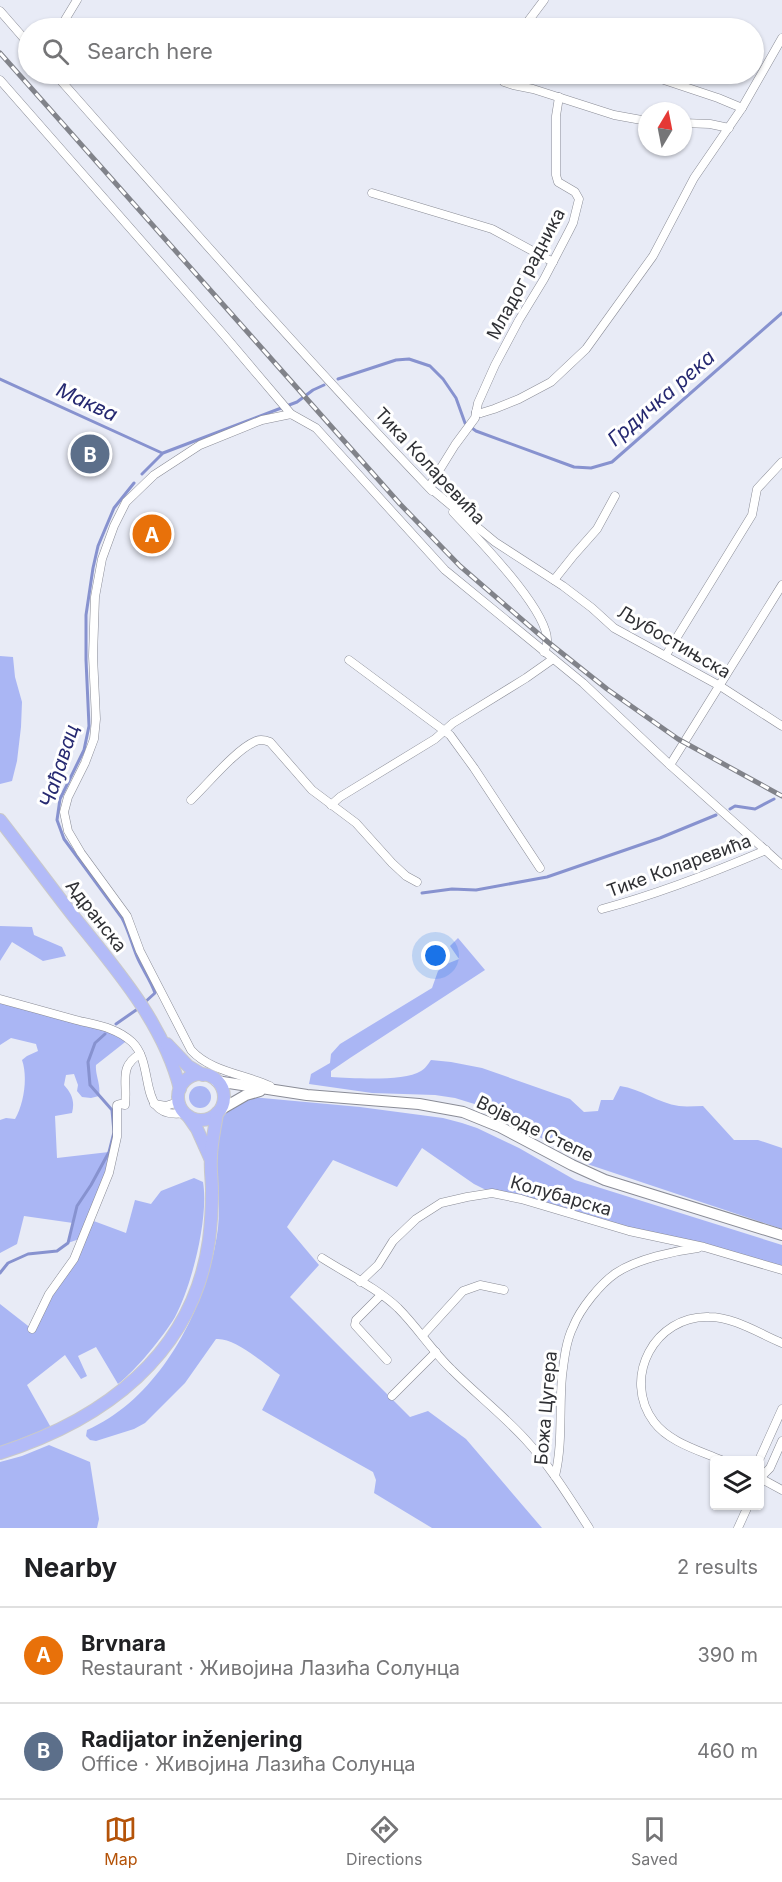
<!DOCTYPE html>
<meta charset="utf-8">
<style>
:root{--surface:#fff;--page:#f2f2f2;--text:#202124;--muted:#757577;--line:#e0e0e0;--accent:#b45309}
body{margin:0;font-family:Inter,sans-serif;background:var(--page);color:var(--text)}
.controls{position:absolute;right:18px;bottom:18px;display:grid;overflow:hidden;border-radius:6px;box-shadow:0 2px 4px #0004}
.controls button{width:54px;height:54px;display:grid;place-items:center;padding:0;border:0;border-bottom:2px solid var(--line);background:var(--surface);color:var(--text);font:30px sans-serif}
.compass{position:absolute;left:638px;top:102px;width:54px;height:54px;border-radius:50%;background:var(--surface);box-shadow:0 2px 4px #0004;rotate:10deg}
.you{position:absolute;left:436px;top:956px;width:21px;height:21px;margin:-15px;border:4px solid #fff;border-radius:50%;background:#1a73e8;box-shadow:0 0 0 9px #1a73e833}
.badge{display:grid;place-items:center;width:39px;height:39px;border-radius:50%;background:var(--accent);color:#fff;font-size:20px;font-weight:700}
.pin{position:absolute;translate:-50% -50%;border:3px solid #fff;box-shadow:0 2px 6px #0006}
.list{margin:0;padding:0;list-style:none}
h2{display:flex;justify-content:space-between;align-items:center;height:78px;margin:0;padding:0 24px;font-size:26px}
h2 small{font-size:20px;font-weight:400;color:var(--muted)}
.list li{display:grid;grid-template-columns:39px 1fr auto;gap:18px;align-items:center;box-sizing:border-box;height:96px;padding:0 24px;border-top:2px solid var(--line)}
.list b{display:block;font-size:22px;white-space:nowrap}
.list p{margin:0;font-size:20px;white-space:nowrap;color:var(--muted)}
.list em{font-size:20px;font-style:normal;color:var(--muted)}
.icon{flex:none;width:33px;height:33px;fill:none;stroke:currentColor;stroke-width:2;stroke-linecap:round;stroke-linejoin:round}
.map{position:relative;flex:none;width:782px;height:1528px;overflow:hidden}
.search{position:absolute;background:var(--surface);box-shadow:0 2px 4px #0004;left:18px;right:18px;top:18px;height:66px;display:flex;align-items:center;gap:15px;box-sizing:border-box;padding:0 21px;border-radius:33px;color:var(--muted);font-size:22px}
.sheet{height:270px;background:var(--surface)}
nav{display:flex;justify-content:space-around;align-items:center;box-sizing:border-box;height:84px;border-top:2px solid var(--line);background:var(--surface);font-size:16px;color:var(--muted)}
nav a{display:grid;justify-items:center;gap:3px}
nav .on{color:var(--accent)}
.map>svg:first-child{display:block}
.green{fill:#aab6f4}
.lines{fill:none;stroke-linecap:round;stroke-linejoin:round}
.stream{stroke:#8792cf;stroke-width:3}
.street-casing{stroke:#8a8c96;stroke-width:9}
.secondary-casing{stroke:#8a8c96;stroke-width:12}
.primary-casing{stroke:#c9c9ca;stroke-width:14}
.street{stroke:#fff;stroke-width:8}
.secondary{stroke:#fff;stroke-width:10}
.primary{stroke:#b3bbf8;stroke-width:12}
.rail-casing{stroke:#81838a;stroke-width:5}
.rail{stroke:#fff;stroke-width:3;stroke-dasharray:9;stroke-linecap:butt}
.labels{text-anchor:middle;stroke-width:6;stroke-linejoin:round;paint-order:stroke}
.street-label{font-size:18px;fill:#2f3034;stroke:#fff}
.water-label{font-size:20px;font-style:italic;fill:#262971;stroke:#fff}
</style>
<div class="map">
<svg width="782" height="1528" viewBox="0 0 782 1528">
<rect width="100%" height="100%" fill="#e8ebf6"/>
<g class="green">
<path d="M0 656 13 657 15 677 22 702 21 727 17 761 12 781 0 784Z"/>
<path d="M0 926 32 927 34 935 62 947 66 956 43 961 12 942 0 961Z"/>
<path d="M458 938 485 970 350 1058 331 1071V1077C352 1078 404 1082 421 1071 425 1069 428 1064 431 1060L451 1062 482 1068 570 1099 584 1112 598 1111 601 1100H613L620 1086C641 1089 658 1103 679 1106 687 1107 695 1106 703 1106L734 1140H758L782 1148V1229L590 1165 503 1117 481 1106 455 1098 435 1095 372 1093 309 1084 311 1074 330 1063 331 1054 340 1044 432 988 438 971 444 965 459 959 450 946Z"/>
<path d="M0 999 85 1023 129 1039 96 1065C95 1075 101 1084 99 1096L91 1098 82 1097 77 1091 78 1085 74 1074 66 1075 64 1085C72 1094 75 1101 72 1113L55 1116 57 1158 109 1152 114 1155 91 1220 126 1233 135 1200 151 1204 161 1191 194 1178 203 1182C209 1217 192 1285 175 1317 163 1337 136 1370 118 1384L96 1347 78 1356 87 1376 81 1379 65 1355 27 1385 54 1433 0 1453V1304L32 1329 74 1259 82 1238 68 1243 73 1223 24 1216 17 1244 0 1253V1120L6 1118 15 1119C24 1104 28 1077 22 1060L27 1056 38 1051 36 1044 11 1038 0 1045Z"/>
<circle cx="200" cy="1097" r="11"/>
<path d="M250 1097 360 1107 443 1118 462 1123 477 1128 519 1148 575 1180 782 1245V1269L492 1193 474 1184 422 1148 397 1187 333 1160 287 1227 319 1265 290 1297 410 1417 428 1411 466 1439 542 1528H432L374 1493 376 1480 373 1472 262 1410 280 1375C264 1364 235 1337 216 1339L185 1383 145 1423 134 1429 96 1441 90 1440 86 1436 87 1430C161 1398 208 1305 218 1228 221 1197 215 1171 216 1141 217 1132 219 1123 220 1114Z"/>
<path d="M49 1445 90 1462 99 1519 97 1528H0V1462L22 1456Z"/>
</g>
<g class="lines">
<g class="stream">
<path d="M0 379 162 453"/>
<path d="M338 379 396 360 409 359 430 366 443 379 456 398 465 423 476 431 574 467 591 468 612 462 782 313"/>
<path d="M142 474 163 453 297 402 313 390 324 385"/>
<path d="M134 483 114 508 98 546 93 568 86 615V660L89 726 84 750 60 799 57 820 64 839 122 918C129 931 132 945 138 959 143 970 151 981 155 993L144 1003"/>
<path d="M730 809 735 806 755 809 774 799"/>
<path d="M422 893 452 889 476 890 547 877 660 838 716 815"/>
<path d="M116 1024 139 1008"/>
<path d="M0 1273 8 1263 28 1254 57 1251 68 1243 77 1206 91 1185 109 1152 114 1132 112 1110 90 1085 88 1062 95 1043 105 1034"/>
</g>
<g class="street-casing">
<g id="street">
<path d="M0 11 28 43"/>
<path d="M60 28 77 0"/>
<path d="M523 28 544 0"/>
<path d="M55 74C179 214 303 356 432 491"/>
<path d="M497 74 504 82 513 85 533 89 614 115 647 121"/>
<path d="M646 74 718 98 742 108"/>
<path d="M0 80 224 335 291 414"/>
<path d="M559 97 556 116V175L558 182 575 192 579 199 573 223 569 231 544 279 519 320 495 365 478 403 475 418 455 445 429 487 495 542 563 586 592 608 614 628 720 686 782 726"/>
<path d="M683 123 710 124 729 128"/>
<path d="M372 193 492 229 553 262"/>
<path d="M476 412 481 413 494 409 519 399 551 382 586 349 653 256 694 178 742 108 782 38"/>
<path d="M453 512C475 536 551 612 547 643 547 646 545 649 544 652"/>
<path d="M554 580 574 555 597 529 615 496"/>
<path d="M666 655 752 515 757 489 782 462"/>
<path d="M349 660 450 735 474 768 540 868"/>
<path d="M670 765 782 585"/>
<path d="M191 800C208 784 235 750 256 741 261 739 265 740 270 742L312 790 356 823 392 863 406 876 417 882"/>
<path d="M331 805 340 797 435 739 453 723 526 678 553 659"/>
<path d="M602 909C658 894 712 873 766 850"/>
<path d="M0 999C25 1006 51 1013 76 1020 95 1025 116 1027 132 1042 157 1066 135 1121 185 1113"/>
<path d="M270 1086C244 1074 211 1072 191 1050L140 951 127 916 81 853 68 831 64 812 68 797 85 763 94 739 96 719 93 656 95 597 102 559 114 526 126 502 154 475 200 445 262 420 291 414 316 428 445 570 583 683 670 765 782 865"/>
<path d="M154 1104 166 1106 178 1102"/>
<path d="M322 1258C347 1274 377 1288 398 1308 418 1328 432 1351 452 1370 476 1394 502 1414 525 1439 550 1466 569 1497 589 1528"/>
<path d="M360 1282 378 1265 393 1241 416 1219 441 1203 467 1197 492 1193 521 1199 629 1231 704 1247 782 1270"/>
<path d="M381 1295 356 1320 355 1325 387 1360"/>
<path d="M32 1329 49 1294 74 1259 109 1173 117 1137V1105L120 1104 125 1105C128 1082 118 1067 140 1054"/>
<path d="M423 1335 463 1291 480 1285 504 1290"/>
<path d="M392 1396 436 1352"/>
<path d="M721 1460C698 1450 669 1442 654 1422 621 1378 655 1315 709 1317 734 1317 760 1334 782 1343"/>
<path d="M759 1460 782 1409"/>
<path d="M555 1476C563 1444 559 1409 562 1376 564 1360 566 1341 573 1327 580 1309 600 1284 616 1273 637 1259 674 1251 698 1248"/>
<path d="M760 1478 770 1468 782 1441"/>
<path d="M760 1478 782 1490"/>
<path d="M738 1528 748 1506"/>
</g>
</g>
<g class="secondary-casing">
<g id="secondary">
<path d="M216 1081 307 1095 419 1104 463 1112 500 1127 572 1165 605 1180 782 1235"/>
<path d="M220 1110 246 1095 260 1091"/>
</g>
</g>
<g class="primary-casing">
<g id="primary">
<path d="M0 820C25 852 50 886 75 918 116 969 164 1024 180 1089"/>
<path d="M167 1044 188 1066 203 1075"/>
<circle cx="201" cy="1097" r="23"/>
<path d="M188 1116 197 1129 210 1158"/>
<path d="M0 1453C103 1420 193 1355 209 1240 211 1224 212 1207 212 1190 212 1180 210 1169 211 1158 211 1143 215 1128 217 1113"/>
</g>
</g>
<use href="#street" class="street"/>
<use href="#secondary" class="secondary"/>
<use href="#primary" class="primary"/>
<g class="rail-casing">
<path id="rail" d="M0 53 400 504 460 566 548 642 607 689 678 739 782 796"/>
</g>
<use href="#rail" class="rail"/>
</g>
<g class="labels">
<g class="street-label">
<text transform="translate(526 274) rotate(-62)" y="6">Младог радника</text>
<text transform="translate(430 466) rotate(47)" y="6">Тика Коларевића</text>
<text transform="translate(674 642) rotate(30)" y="6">Љубостињска</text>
<text transform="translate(679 866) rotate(-20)" y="6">Тике Коларевића</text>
<text transform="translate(96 916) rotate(52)" y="6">Адранска</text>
<text transform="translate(535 1129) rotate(26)" y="6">Војводе Степе</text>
<text transform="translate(561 1196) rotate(16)" y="6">Колубарска</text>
<text transform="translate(546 1408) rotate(-85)" y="6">Божа Цугера</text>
</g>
<g class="water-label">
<text transform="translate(661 398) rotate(-41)" y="7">Грдичка река</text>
<text transform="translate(87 402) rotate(25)" y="7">Маква</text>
<text transform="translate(59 766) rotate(-72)" y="7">Чађавац</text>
</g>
</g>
</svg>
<div class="controls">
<button><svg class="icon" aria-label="layers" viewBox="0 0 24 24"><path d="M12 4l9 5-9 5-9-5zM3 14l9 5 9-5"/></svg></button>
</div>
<svg class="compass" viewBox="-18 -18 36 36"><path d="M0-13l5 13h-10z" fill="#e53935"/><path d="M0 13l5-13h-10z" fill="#757577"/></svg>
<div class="you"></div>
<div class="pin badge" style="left:152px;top:534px;background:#e8710a">A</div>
<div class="pin badge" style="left:90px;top:454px;background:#5c6f8a">B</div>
<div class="search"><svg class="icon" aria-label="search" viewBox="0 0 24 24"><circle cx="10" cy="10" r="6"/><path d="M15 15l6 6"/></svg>Search here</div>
</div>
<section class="sheet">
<h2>Nearby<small>2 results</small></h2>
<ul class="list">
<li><span class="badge" style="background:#e8710a">A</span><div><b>Brvnara</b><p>Restaurant · Живојина Лазића Солунца</p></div><em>390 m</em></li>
<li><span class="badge" style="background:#5c6f8a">B</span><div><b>Radijator inženjering</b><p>Office · Живојина Лазића Солунца</p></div><em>460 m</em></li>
</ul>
</section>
<nav>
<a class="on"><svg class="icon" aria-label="map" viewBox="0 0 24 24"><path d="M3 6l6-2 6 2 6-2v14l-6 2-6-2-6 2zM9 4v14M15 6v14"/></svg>Map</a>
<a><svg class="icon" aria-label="directions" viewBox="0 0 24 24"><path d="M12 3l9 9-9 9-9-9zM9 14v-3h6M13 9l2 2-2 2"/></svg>Directions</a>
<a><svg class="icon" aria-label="saved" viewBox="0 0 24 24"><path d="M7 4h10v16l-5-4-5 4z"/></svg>Saved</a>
</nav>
